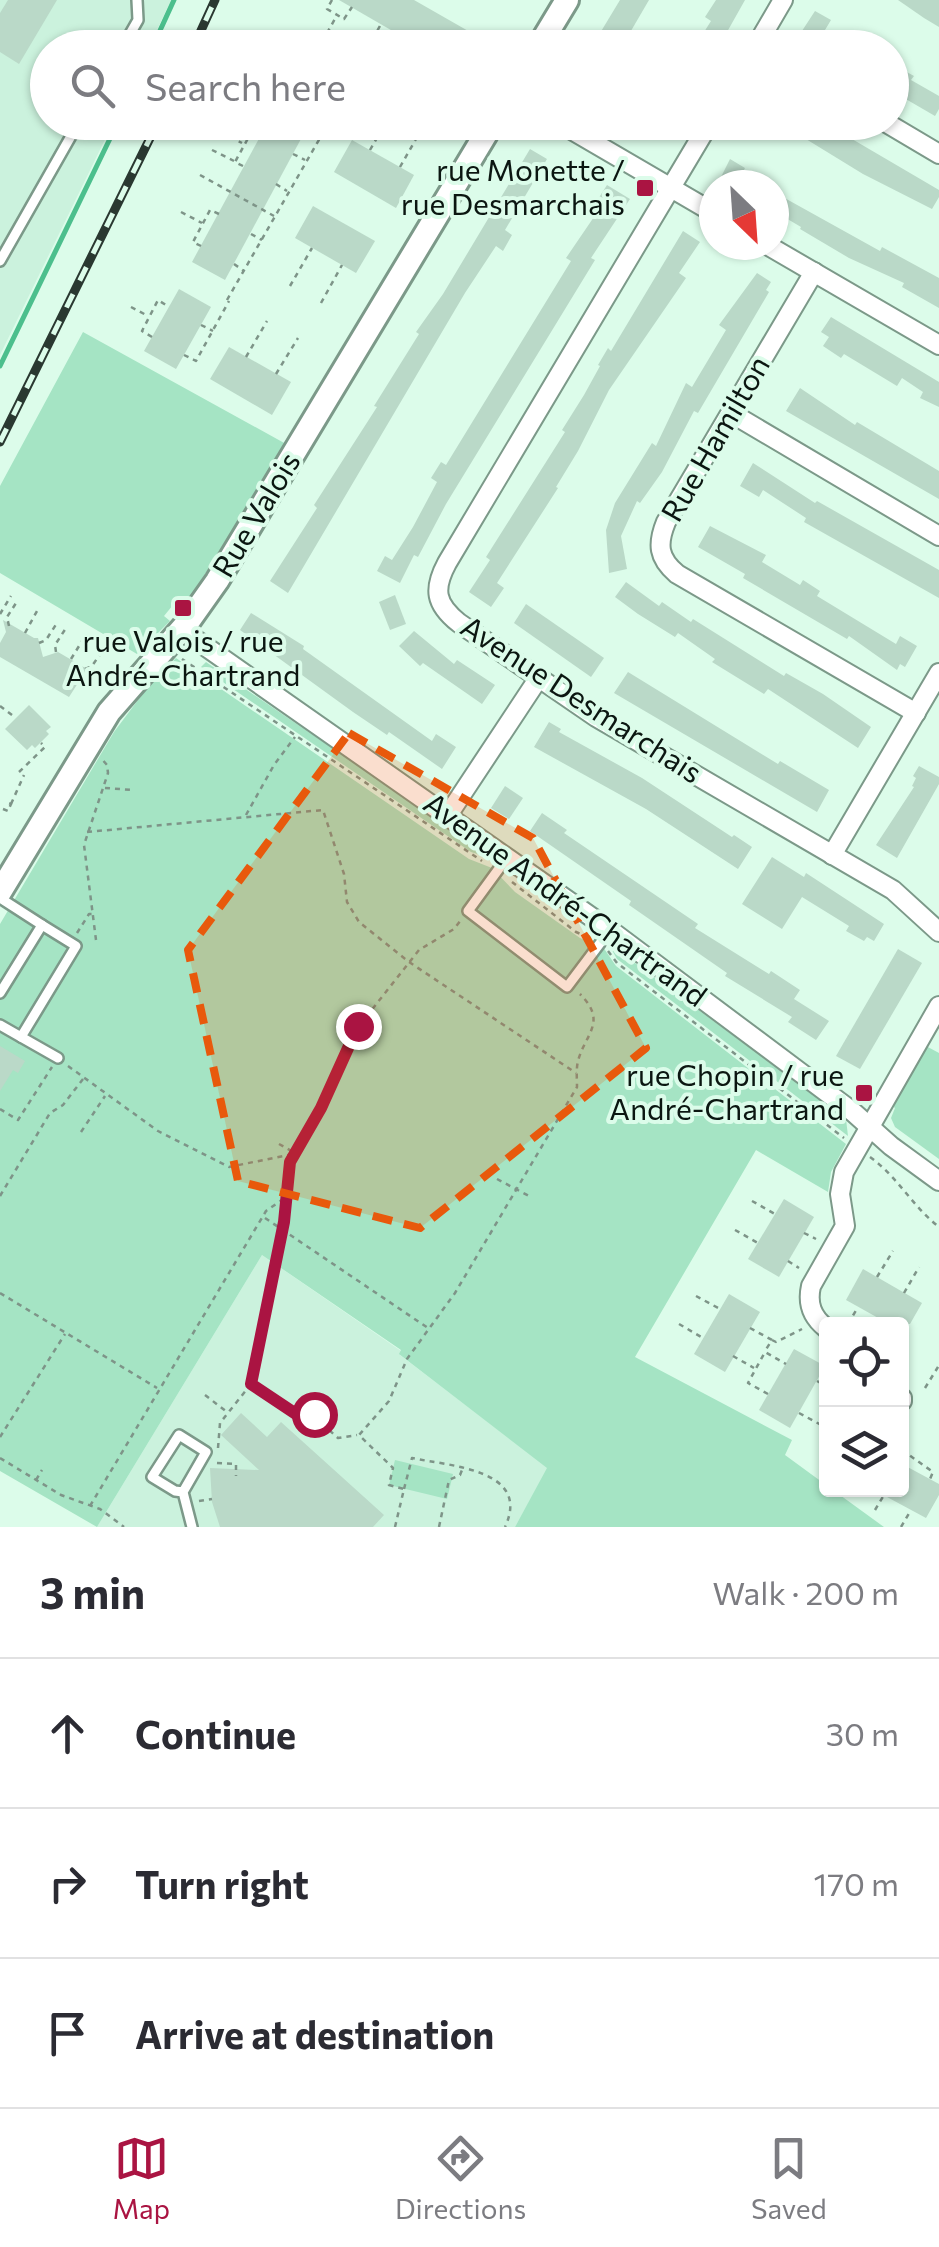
<!DOCTYPE html>
<meta charset="utf-8">
<style>
:root{--surface:#fff;--page:#f7f7f7;--text:#2b2b33;--muted:#7c7c81;--line:#e1e1e2;--accent:#aa1442}
body{margin:0;font-family:Commissioner,sans-serif;background:var(--page);color:var(--text)}
.controls{position:absolute;right:30px;bottom:30px;display:grid;overflow:hidden;border-radius:10px;box-shadow:0 2px 8px #0004}
.controls button{width:90px;height:90px;display:grid;place-items:center;padding:0;border:0;border-bottom:2px solid var(--line);background:var(--surface);color:var(--text);font:50px sans-serif}
.compass{position:absolute;left:699px;top:170px;width:90px;height:90px;border-radius:50%;background:var(--surface);box-shadow:0 2px 8px #0004;rotate:155deg}
.stop{position:absolute;width:30px;height:30px;margin:-22px;border:8px solid #aa1442;border-radius:50%;background:#fff}
.stop.end{background:#aa1442;border-color:#fff;box-shadow:0 2px 10px #0008}
.list{margin:0;padding:0;list-style:none}
h2{display:flex;justify-content:space-between;align-items:center;height:130px;margin:0;padding:0 40px;font-size:42px}
h2 small{font-size:32px;font-weight:400;color:var(--muted)}
.list li{display:grid;grid-template-columns:65px 1fr auto;gap:30px;align-items:center;box-sizing:border-box;height:150px;padding:0 40px;border-top:2px solid var(--line)}
.list b{display:block;font-size:38px;white-space:nowrap}
.list em{font-size:32px;font-style:normal;color:var(--muted)}
.icon{flex:none;width:55px;height:55px;fill:none;stroke:currentColor;stroke-width:2;stroke-linecap:round;stroke-linejoin:round}
.map{position:relative;flex:none;width:939px;height:1527px;overflow:hidden}
.search{position:absolute;background:var(--surface);box-shadow:0 2px 8px #0004;left:30px;right:30px;top:30px;height:110px;display:flex;align-items:center;gap:25px;box-sizing:border-box;padding:0 35px;border-radius:55px;color:var(--muted);font-size:38px}
.sheet{height:580px;background:var(--surface)}
nav{display:flex;justify-content:space-around;align-items:center;box-sizing:border-box;height:140px;border-top:2px solid var(--line);background:var(--surface);font-size:28px;color:var(--muted)}
nav a{display:grid;justify-items:center;gap:5px}
nav .on{color:var(--accent)}
.map>svg:first-child{display:block}
.built{fill:#cbf2dd}
.green{fill:#a5e4c4}
.lines{fill:none;stroke-linecap:round;stroke-linejoin:round}
.stream{stroke:#4cbf8d;stroke-width:5}
.building{fill:#bad9c8}
.service-casing{stroke:#7c9989;stroke-width:14}
.minor-casing{stroke:#7c9989;stroke-width:22}
.tertiary-casing{stroke:#7c9989;stroke-width:28}
.path{stroke:#7e9488;stroke-width:2.5;stroke-dasharray:5 5;stroke-linecap:butt}
.service{stroke:#fff;stroke-width:9}
.minor{stroke:#fff;stroke-width:18}
.tertiary{stroke:#fff;stroke-width:22}
.rail-casing{stroke:#2a3831;stroke-width:9}
.rail{stroke:#dcfcea;stroke-width:5;stroke-dasharray:15;stroke-linecap:butt}
.route{stroke:#aa1442;stroke-width:12}
.marked{fill:#e8590c;fill-opacity:0.2;stroke:#e8590c;stroke-width:8;stroke-dasharray:20 12;stroke-linejoin:round}
.poi-dot{fill:#aa1442;stroke:#dcfcea;stroke-width:4}
.labels{text-anchor:middle;stroke-width:8;stroke-linejoin:round;paint-order:stroke}
.poi-label{font-size:30px;fill:#0b1611;stroke:#dcfcea;text-anchor:end}
.street-label{font-size:30px;fill:#0b1611;stroke:#dcfcea}
</style>
<div class="map">
<svg width="939" height="1527" viewBox="0 0 939 1527">
<rect width="100%" height="100%" fill="#dcfcea"/>
<g class="built">
<path d="M0 0H171L149 47 48 48V122L113 123 0 355Z"/>
<path d="M262 1255 401 1351 400 1355 548 1468 515 1527H97Z"/>
</g>
<g class="green">
<path d="M83 332 286 444 186 605 177 600 164 616 170 621 137 654 0 573V486Z"/>
<path d="M176 658 469 859 492 868 515 892 580 938 603 947 616 966 846 1144 831 1172 828 1192 756 1150 635 1357 792 1440 785 1455 826 1485V1490H833L884 1527H515L547 1468 399 1354 401 1350 262 1255 97 1527 0 1471V924L114 732 147 688Z"/>
<path d="M206 662 496 860 471 852 201 667Z"/>
<path d="M608 943 846 1119 848 1136 617 959Z"/>
<path d="M926 1046 939 1053V1159L895 1127 891 1118 895 1108 892 1105Z"/>
<path d="M395 1460 453 1474 447 1499 389 1485Z"/>
</g>
<g class="lines">
<g class="stream">
<path d="M152 48 174 0"/>
<path d="M0 366 118 122"/>
</g>
</g>
<g class="building">
<path d="M8 0H57L19 64 0 52V13Z"/>
<path d="M339 0H414L498 48H422Z"/>
<path d="M620 0H649L621 48H591Z"/>
<path d="M716 0H745L718 48H694L711 21 705 17Z"/>
<path d="M898 0H939V27L924 18Z"/>
<path d="M815 11 831 20 825 30 854 48H823L800 34Z"/>
<path d="M896 66 914 76 911 80 939 96V109L935 116 892 91V74Z"/>
<path d="M268 122H275L302 137 225 280 192 262Z"/>
<path d="M779 122H823L939 190V197L932 209 863 174 801 136 799 139Z"/>
<path d="M352 140 414 175 396 208 334 172Z"/>
<path d="M530 149 547 159 505 230 512 235 503 251 496 246 465 293 288 593 270 581 317 508 314 505 377 407 374 406 419 334 416 332 443 294Z"/>
<path d="M730 159 745 168 744 170 769 185H735L721 177Z"/>
<path d="M607 185 630 199 591 258 595 260 446 504 418 557 414 555 400 583 377 571 385 556 392 560 413 527 437 482 431 478 441 462 446 465 571 261 566 258 598 211 593 207Z"/>
<path d="M781 196 880 251 882 247 939 278V308L902 287 904 283 849 258 800 229 801 227 774 211Z"/>
<path d="M313 206 375 241 356 273 295 238Z"/>
<path d="M683 231 700 242 679 273 686 278 609 390 578 451 556 487 558 488 497 583 504 588 491 607 469 592 490 560 486 557 565 432 562 430 584 395 600 366 598 365 608 348 611 351Z"/>
<path d="M757 273 771 282 766 290 769 292 698 413 694 411 662 472 640 503 637 501 621 536 627 569 609 573 606 530 615 503 652 443 656 446 686 383 692 387 726 330 719 325Z"/>
<path d="M179 289 211 307 176 369 144 351Z"/>
<path d="M831 317 939 382V407L920 398 923 392 902 378 897 386 844 354 841 358 823 346 829 337 821 332Z"/>
<path d="M229 347 291 382 272 415 210 379Z"/>
<path d="M800 388 855 425 857 422 939 471V499L786 411Z"/>
<path d="M753 463 815 503 817 501 939 570V598L804 522 806 518 763 490 759 497 740 486Z"/>
<path d="M710 526 766 555 762 562 800 585 803 580 820 591 817 596 896 644 900 636 917 646 905 667 900 664 897 670 849 636 847 639 806 615 743 578 745 574 698 547Z"/>
<path d="M626 582 659 606 662 602 691 622 693 619 784 676 786 673 823 694 871 727 858 748 768 689 764 694 712 662 715 659 678 633 675 637 638 614 615 597Z"/>
<path d="M395 595 406 624 390 630 379 602Z"/>
<path d="M526 604 604 658 591 677 514 623Z"/>
<path d="M251 613 304 646 303 649 432 741 436 734 456 747 442 769 389 732 387 735 353 712 240 630Z"/>
<path d="M3 620 34 638H38L43 657 58 652 87 669 69 697 0 657V643L6 632Z"/>
<path d="M414 631 454 664 457 660 495 685 482 704 423 663 420 666 399 646Z"/>
<path d="M628 672 778 764 780 761 829 790 817 812 614 693Z"/>
<path d="M29 705 51 727 46 731 49 734 35 748 32 745 27 750 5 729Z"/>
<path d="M549 722 561 729 559 732 642 778 732 837 734 835 752 847 738 869 646 809 534 747Z"/>
<path d="M919 766 939 777V784L897 858 876 845 914 787 912 786 916 778 913 776Z"/>
<path d="M505 786 523 798 509 819 491 808Z"/>
<path d="M542 813 567 830 564 833 698 924 695 928 769 974 771 971 800 990 794 999 829 1021 816 1040 788 1022 792 1017 725 976 727 973 629 905 631 901 530 831Z"/>
<path d="M772 857 804 877 806 873 884 924 874 941 867 937 864 941 846 931 849 926 802 897 782 929 742 904Z"/>
<path d="M898 949 922 963 860 1069 836 1056Z"/>
<path d="M0 1046 25 1061 18 1073 13 1070 0 1091Z"/>
<path d="M784 1199 814 1217 779 1277 748 1259Z"/>
<path d="M863 1269 922 1303 910 1324H889L846 1300Z"/>
<path d="M729 1294 760 1312 725 1372 694 1354Z"/>
<path d="M794 1349 825 1366 790 1428 759 1410Z"/>
<path d="M241 1413 267 1437 281 1422 384 1515 373 1527H220L212 1502 210 1468 259 1470 221 1435Z"/>
<path d="M902 1464 939 1484V1495L926 1518 874 1490H902Z"/>
</g>
<g class="lines">
<g class="service-casing">
<g id="service">
<path d="M122 48 138 20 137 0"/>
<path d="M0 261 79 122"/>
<path d="M506 859 468 911 567 987 610 930"/>
<path d="M0 898 42 925 0 993"/>
<path d="M0 1025 21 1037 76 946 42 925"/>
<path d="M21 1037 58 1058"/>
<path d="M183 1492 175 1491 152 1477 179 1435 206 1452 183 1492 192 1527"/>
</g>
</g>
<g class="minor-casing">
<g id="minor">
<path d="M755 48 783 0"/>
<path d="M558 122 714 213"/>
<path d="M710 122 447 563C433 589 435 604 459 623L596 717 893 890 939 932"/>
<path d="M885 122 939 154"/>
<path d="M767 245 939 345"/>
<path d="M814 272 666 522C657 544 658 558 677 574L916 713"/>
<path d="M731 413 939 536"/>
<path d="M182 630 610 930 853 1112 891 1146 939 1181"/>
<path d="M448 815 538 679"/>
<path d="M832 855 939 673"/>
<path d="M826 1328C812 1317 807 1304 811 1286L845 1226 840 1194 844 1172 939 1006"/>
<path d="M902 1398V1401"/>
</g>
</g>
<g class="tertiary-casing">
<g id="tertiary">
<path d="M538 48 567 0"/>
<path d="M0 892 109 712 188 622 217 581 493 122"/>
</g>
</g>
<g class="path">
<path d="M332 0 327 9 344 19 352 7"/>
<path d="M327 33 336 17"/>
<path d="M368 48 381 24"/>
<path d="M235 122 251 130"/>
<path d="M292 122 311 133"/>
<path d="M221 132 242 143"/>
<path d="M212 150 234 161"/>
<path d="M370 150 386 122"/>
<path d="M293 154 305 160"/>
<path d="M243 166 235 162 252 131 260 136"/>
<path d="M400 167 420 132"/>
<path d="M200 175 274 216"/>
<path d="M276 184 287 191"/>
<path d="M181 212 202 223"/>
<path d="M251 234 262 240"/>
<path d="M201 246 193 242 210 210 219 214"/>
<path d="M234 264 244 271"/>
<path d="M290 286 312 248"/>
<path d="M227 300 320 138 312 134 319 122"/>
<path d="M321 303 342 265"/>
<path d="M131 307 148 316"/>
<path d="M201 325 213 331"/>
<path d="M152 337 142 331 158 300 169 307"/>
<path d="M184 355 196 361 229 301"/>
<path d="M246 357 267 321"/>
<path d="M276 374 298 338"/>
<path d="M0 614 11 596"/>
<path d="M9 626 7 617 18 600"/>
<path d="M25 633 37 611"/>
<path d="M39 643 46 640 57 623"/>
<path d="M56 652 55 645 66 628"/>
<path d="M71 659 84 638"/>
<path d="M182 659 482 861"/>
<path d="M85 669 92 666 103 650"/>
<path d="M0 706 16 718"/>
<path d="M19 772 45 747 41 743"/>
<path d="M105 788 133 790"/>
<path d="M11 804 24 775"/>
<path d="M3 809 8 811 11 804 6 802"/>
<path d="M246 815 274 765 295 737"/>
<path d="M87 832 323 810 344 874 347 902 359 922 409 962 576 1073"/>
<path d="M512 882 576 932 590 938"/>
<path d="M77 933 89 914H94"/>
<path d="M96 940 84 845 108 773 107 765 101 758"/>
<path d="M608 951 617 963 844 1138"/>
<path d="M68 1066 158 1131 229 1167 293 1154"/>
<path d="M0 1109 18 1120 52 1067"/>
<path d="M81 1132 105 1096"/>
<path d="M279 1144 295 1153"/>
<path d="M870 1157C898 1177 912 1206 939 1227"/>
<path d="M497 1179 529 1196"/>
<path d="M0 1196 50 1113 63 1105 83 1079"/>
<path d="M752 1201 775 1214"/>
<path d="M265 1218 428 1328"/>
<path d="M735 1230 758 1243"/>
<path d="M804 1233 816 1239"/>
<path d="M788 1261 799 1268"/>
<path d="M877 1277 893 1251"/>
<path d="M0 1293 157 1388"/>
<path d="M904 1293 919 1267"/>
<path d="M696 1296 720 1309"/>
<path d="M679 1324 703 1338"/>
<path d="M848 1324 858 1307"/>
<path d="M886 1324 887 1323"/>
<path d="M750 1328 772 1340 765 1351"/>
<path d="M772 1340 776 1342 802 1329"/>
<path d="M733 1356 754 1368"/>
<path d="M817 1381 826 1386"/>
<path d="M251 1384 284 1222 290 1162 321 1108 359 1026 419 950 454 929 461 920"/>
<path d="M925 1388 938 1367"/>
<path d="M768 1394 748 1383 765 1352 786 1364"/>
<path d="M205 1395 227 1412"/>
<path d="M799 1413 825 1427"/>
<path d="M0 1437 65 1334"/>
<path d="M218 1448 220 1423 251 1384 299 1416 310 1413 338 1438 357 1435"/>
<path d="M902 1450 933 1472 930 1479"/>
<path d="M0 1458 61 1495 100 1509 124 1527"/>
<path d="M217 1463 236 1464V1476"/>
<path d="M36 1480 42 1470"/>
<path d="M404 1489 412 1458C449 1466 532 1469 505 1527"/>
<path d="M199 1501 212 1499"/>
<path d="M90 1506 266 1211 286 1197"/>
<path d="M875 1510 884 1495"/>
<path d="M395 1527 404 1489 389 1485 393 1468 359 1435 389 1401 407 1359 455 1293 577 1087C577 1079 576 1069 578 1061 585 1034 608 1022 580 994"/>
<path d="M439 1527 449 1480 460 1475 462 1470"/>
<path d="M901 1527 911 1510"/>
</g>
<use href="#service" class="service"/>
<use href="#minor" class="minor"/>
<use href="#tertiary" class="tertiary"/>
<g class="rail-casing">
<g id="rail">
<path d="M193 48 215 0"/>
<path d="M0 442 158 122"/>
</g>
</g>
<use href="#rail" class="rail"/>
</g>
<g class="lines">
<path class="route" d="M314 1414 299 1416 251 1384 284 1222 290 1162 321 1108 358 1026"/>
</g>
<path class="marked" d="M349 733 533 838 646 1048 420 1228 238 1181 188 950Z"/>
<g class="poi-dot">
<rect x="635" y="178" width="20" height="20" rx="5"/>
<rect x="173" y="598" width="20" height="20" rx="5"/>
<rect x="854" y="1083" width="20" height="20" rx="5"/>
</g>
<g class="labels">
<g class="poi-label">
<text x="625" y="181">rue Monette /<tspan x="625" dy="34">rue Desmarchais</tspan></text>
<text x="183" y="652" text-anchor="middle">rue Valois / rue<tspan x="183" dy="34">André-Chartrand</tspan></text>
<text x="844" y="1086">rue Chopin / rue<tspan x="844" dy="34">André-Chartrand</tspan></text>
</g>
<g class="street-label">
<text transform="translate(716 439) rotate(-60)" y="10">Rue Hamilton</text>
<text transform="translate(257 515) rotate(-59)" y="10">Rue Valois</text>
<text transform="translate(581 700) rotate(33)" y="10">Avenue Desmarchais</text>
<text transform="translate(565 900) rotate(36)" y="10">Avenue André-Chartrand</text>
</g>
</g>
</svg>
<div class="controls">
<button><svg class="icon" aria-label="locate" viewBox="0 0 24 24"><circle cx="12" cy="12" r="6"/><path d="M12 2v4M12 18v4M2 12h4M18 12h4"/></svg></button>
<button><svg class="icon" aria-label="layers" viewBox="0 0 24 24"><path d="M12 4l9 5-9 5-9-5zM3 14l9 5 9-5"/></svg></button>
</div>
<svg class="compass" viewBox="-18 -18 36 36"><path d="M0-13l5 13h-10z" fill="#e53935"/><path d="M0 13l5-13h-10z" fill="#7c7c81"/></svg>
<div class="stop" style="left:314px;top:1414px"></div>
<div class="stop end" style="left:358px;top:1026px"></div>
<div class="search"><svg class="icon" aria-label="search" viewBox="0 0 24 24"><circle cx="10" cy="10" r="6"/><path d="M15 15l6 6"/></svg>Search here</div>
</div>
<section class="sheet">
<h2>3 min<small>Walk · 200 m</small></h2>
<ul class="list">
<li><svg class="icon" aria-label="ahead" viewBox="0 0 24 24"><path d="M12 20V5M6 11l6-6 6 6"/></svg><div><b>Continue</b></div><em>30 m</em></li>
<li><svg class="icon" aria-label="right" viewBox="0 0 24 24"><path d="M7 20v-9h11M14 6l5 5-5 5"/></svg><div><b>Turn right</b></div><em>170 m</em></li>
<li><svg class="icon" aria-label="arrive" viewBox="0 0 24 24"><path d="M6 21V4h12l-3 4 3 4H6"/></svg><div><b>Arrive at destination</b></div></li>
</ul>
</section>
<nav>
<a class="on"><svg class="icon" aria-label="map" viewBox="0 0 24 24"><path d="M3 6l6-2 6 2 6-2v14l-6 2-6-2-6 2zM9 4v14M15 6v14"/></svg>Map</a>
<a><svg class="icon" aria-label="directions" viewBox="0 0 24 24"><path d="M12 3l9 9-9 9-9-9zM9 14v-3h6M13 9l2 2-2 2"/></svg>Directions</a>
<a><svg class="icon" aria-label="saved" viewBox="0 0 24 24"><path d="M7 4h10v16l-5-4-5 4z"/></svg>Saved</a>
</nav>
